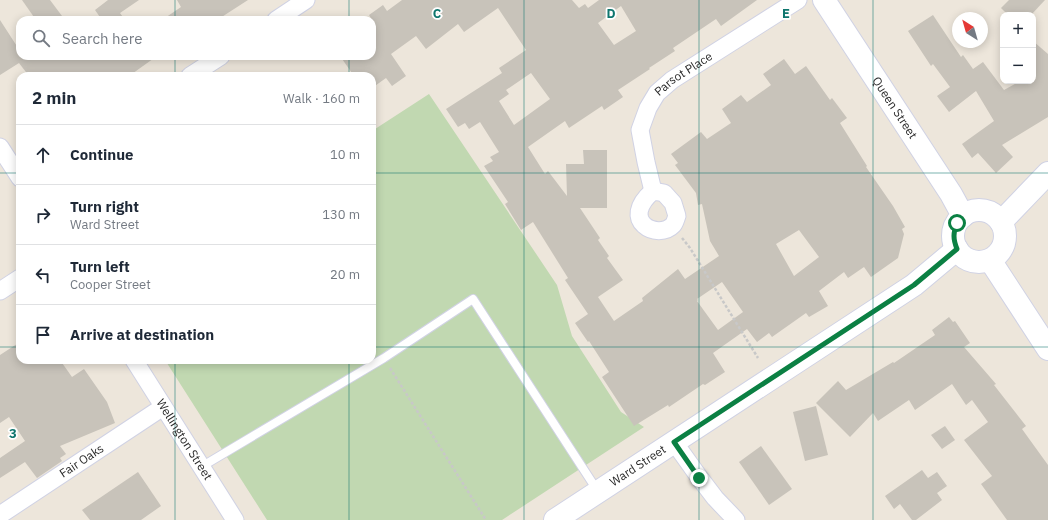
<!DOCTYPE html>
<meta charset="utf-8">
<style>
:root{--surface:#fff;--page:#f2f2f3;--text:#1f2937;--muted:#747a83;--line:#e0e1e3}
body{margin:0;font-family:"IBM Plex Sans",sans-serif;background:var(--page);color:var(--text)}
.controls{position:absolute;right:12px;top:12px;display:grid;overflow:hidden;border-radius:8px;box-shadow:0 2px 10px #0003}
.controls button{width:36px;height:36px;display:grid;place-items:center;padding:0;border:0;border-bottom:1px solid var(--line);background:var(--surface);color:var(--text);font:20px sans-serif}
.compass{position:absolute;left:952px;top:12px;width:36px;height:36px;border-radius:50%;background:var(--surface);box-shadow:0 2px 10px #0003;rotate:323deg}
.stop{position:absolute;width:12px;height:12px;margin:-9px;border:3px solid #0b8043;border-radius:50%;background:#fff}
.stop.end{background:#0b8043;border-color:#fff;box-shadow:0 1px 4px #0008}
.list{margin:0;padding:0;list-style:none}
h2{display:flex;justify-content:space-between;align-items:center;height:52px;margin:0;padding:0 16px;font-size:17px}
h2 small{font-size:13px;font-weight:400;color:var(--muted)}
.list li{display:grid;grid-template-columns:26px 1fr auto;gap:12px;align-items:center;box-sizing:border-box;height:60px;padding:0 16px;border-top:1px solid var(--line)}
.list b{display:block;font-size:15px;white-space:nowrap}
.list p{margin:0;font-size:13px;white-space:nowrap;color:var(--muted)}
.list em{font-size:13px;font-style:normal;color:var(--muted)}
.icon{flex:none;width:22px;height:22px;fill:none;stroke:currentColor;stroke-width:2;stroke-linecap:round;stroke-linejoin:round}
.map{position:relative;flex:none;width:1048px;height:520px;overflow:hidden}
.search{position:absolute;background:var(--surface);box-shadow:0 2px 10px #0003;left:16px;top:16px;width:360px;height:44px;display:flex;align-items:center;gap:10px;box-sizing:border-box;padding:0 14px;border-radius:12px;color:var(--muted);font-size:15px}
.panel{position:absolute;background:var(--surface);box-shadow:0 2px 10px #0003;left:16px;top:72px;width:360px;height:292px;border-radius:12px}
.map>svg:first-child{display:block}
.cemetery{fill:#c1d8b1}
.building{fill:#c8c3ba;fill-rule:evenodd}
.lines{fill:none;stroke-linecap:round;stroke-linejoin:round}
.lane-casing{stroke:#d0d2e4;stroke-width:10}
.street-casing{stroke:#d0d2e4;stroke-width:19}
.secondary-casing{stroke:#d0d2e4;stroke-width:24}
.path{stroke:#c8c8c8;stroke-width:2.5;stroke-dasharray:3 2;stroke-linecap:butt}
.lane{stroke:#fff;stroke-width:8}
.street{stroke:#fff;stroke-width:17}
.secondary{stroke:#fff;stroke-width:22}
.route{stroke:#0b8043;stroke-width:5}
.grid{fill:none;stroke:#0f766e;stroke-width:1;stroke-opacity:0.55}
.labels{text-anchor:middle;stroke-width:3.5;stroke-linejoin:round;paint-order:stroke}
.street-label{font-size:12px;fill:#2a2a2a;stroke:#fff}
.grid-label{font-size:13px;text-anchor:middle;font-weight:bold;fill:#0f766e;stroke:#fff;stroke-width:3.5;stroke-linejoin:round;paint-order:stroke}
</style>
<div class="map">
<svg width="1048" height="520" viewBox="0 0 1048 520">
<rect width="100%" height="100%" fill="#ede6db"/>
<path class="cemetery" d="M429 94 557 285 572 336 621 412 644 427 502 520H267L165 360H372V131Z"/>
<g class="building">
<path d="M22 0H50L65 20H36Z"/>
<path d="M108 0H139L120 13 125 20H102L95 10Z"/>
<path d="M177 0H248L217 20H162L181 7Z"/>
<path d="M402 0H572L579 8 585 4 588 8 599 0H757L721 26 716 19 673 48 675 51 649 68 650 69 618 90 623 97 604 110 602 106 569 128 565 121 528 147 545 174 548 171 567 196 566 164H584L583 150H607V208H580L600 238 598 240 609 256 607 258 623 280 598 297 614 321 643 301 642 298 678 269 685 279 719 256 710 241 702 204 698 205 696 193 675 165 678 163 671 154 701 132 707 139 731 123 722 109 741 95 747 102 771 85 763 74 784 59 795 74 806 66 830 100 832 98 847 118 840 123 867 166 866 167 893 206 905 227 902 229 904 234 898 258 871 277 864 267 848 278 844 272 819 291 828 306 809 317 806 313 772 337 769 333 757 342 747 329 713 353 725 372 705 385 703 384 669 407 668 405 634 426 602 377 609 372 589 341 588 342 575 323 588 314 565 280 568 278 533 222 521 230 505 204 508 202 484 166 493 161 490 157 499 152 480 122 469 129 465 123 458 127 446 109 502 73 499 68 526 50 498 8 464 32 458 24 426 49 416 36 391 54 406 76 392 86 386 78 372 88V76H354L340 56H372V20L369 15 383 5 387 11ZM621 6 636 31 614 45 598 23ZM531 73 550 99 514 125 499 101 509 94 506 90ZM799 230 819 257 794 276 776 244ZM722 282 743 312 718 330 697 301 698 300 697 299Z"/>
<path d="M1009 0H1045L1031 15H1008L1001 8Z"/>
<path d="M933 15 961 57 963 55 973 69 983 62 1004 90 1020 81H1033V41L1048 54V117L1002 145 1013 157 996 173 978 153 972 158 962 144 994 121 976 91 949 112 937 96 950 87 933 64 931 66 908 31Z"/>
<path d="M0 20 20 51V56H157L129 76H29L19 63 0 75Z"/>
<path d="M949 317 953 322 955 321 970 343 964 347 996 384 994 385 1026 426 1022 429 1048 465V520H1007L981 484 992 476 964 440 988 422 972 400 966 405 952 384 915 410 909 400 878 421 873 413 850 437 816 403 838 381 846 390 893 362 894 363 935 335 932 330Z"/>
<path d="M20 342V360H60L72 377 84 369 107 402 115 423 60 446 66 454 60 458 62 461 37 478 25 462 0 478V458L25 441 9 417 0 423V355Z"/>
<path d="M816 406 828 455 805 461 793 412Z"/>
<path d="M945 426 955 440 942 449 931 435Z"/>
<path d="M761 446 792 489 769 505 739 462Z"/>
<path d="M922 470 928 478 937 472 947 486 937 493 942 500 916 520H912L900 504 894 509 885 496Z"/>
<path d="M138 472 161 506 141 520H90L82 510Z"/>
</g>
<g class="lines">
<g class="lane-casing">
<path id="lane" d="M201 467 384 358 473 299 597 490"/>
</g>
<g class="street-casing">
<g id="street">
<path d="M276 20 306 0"/>
<path d="M190 76 221 56"/>
<path d="M0 147 20 178"/>
<path id="s1" d="M653 191 646 162 640 130 648 108 657 93 672 80 798 0"/>
<path d="M653 191 664 193 673 203 677 216C676 218 675 223 673 225 658 241 618 221 653 191Z"/>
<path d="M0 291 20 278"/>
<path id="s2" d="M134 360 235 520"/>
<path d="M674 442 699 477 715 498 736 520"/>
<path id="s3" d="M0 515 163 407"/>
</g>
</g>
<g class="secondary-casing">
<g id="secondary">
<path id="s4" d="M824 0 951 194 963 216"/>
<circle cx="979" cy="236" r="26"/>
<path d="M1001 222 1048 173"/>
<path d="M990 260 1048 349"/>
<path id="s5" d="M555 520 914 285 957 249"/>
</g>
</g>
<g class="path">
<path d="M682 238 690 248 758 358"/>
<path d="M390 368 486 520"/>
</g>
<use href="#lane" class="lane"/>
<use href="#street" class="street"/>
<use href="#secondary" class="secondary"/>
</g>
<g class="lines">
<path class="route" d="M699 478 674 442 914 285 957 249C953 239 953 233 957 223"/>
</g>
<path class="grid" d="M175 0V20M349 0V20M524 0V520M699 0V520M873 0V520M175 56V76M349 56V76M0 173H20M372 173H1048M0 347H20M372 347H1048M175 360V520M349 360V520"/>
<g class="labels">
<g class="street-label">
<text dy="4" stroke="none"><textPath href="#s1" startOffset="136">Parsot Place</textPath></text>
<text dy="4" stroke="none"><textPath href="#s4" startOffset="129">Queen Street</textPath></text>
<text dy="4" stroke="none"><textPath href="#s2" startOffset="94">Wellington Street</textPath></text>
<text dy="4" stroke="none"><textPath href="#s3" startOffset="98">Fair Oaks</textPath></text>
<text dy="4" stroke="none"><textPath href="#s5" startOffset="99">Ward Street</textPath></text>
</g>
</g>
<g class="grid-label">
<text x="437" y="18">C</text>
<text x="611" y="18">D</text>
<text x="786" y="18">E</text>
<text x="13" y="438">3</text>
</g>
</svg>
<div class="controls">
<button>+</button>
<button>−</button>
</div>
<svg class="compass" viewBox="-18 -18 36 36"><path d="M0-13l5 13h-10z" fill="#e53935"/><path d="M0 13l5-13h-10z" fill="#747a83"/></svg>
<div class="stop" style="left:957px;top:223px"></div>
<div class="stop end" style="left:699px;top:478px"></div>
<div class="search"><svg class="icon" aria-label="search" viewBox="0 0 24 24"><circle cx="10" cy="10" r="6"/><path d="M15 15l6 6"/></svg>Search here</div>
<section class="panel">
<h2>2 min<small>Walk · 160 m</small></h2>
<ul class="list">
<li><svg class="icon" aria-label="ahead" viewBox="0 0 24 24"><path d="M12 20V5M6 11l6-6 6 6"/></svg><div><b>Continue</b></div><em>10 m</em></li>
<li><svg class="icon" aria-label="right" viewBox="0 0 24 24"><path d="M7 20v-9h11M14 6l5 5-5 5"/></svg><div><b>Turn right</b><p>Ward Street</p></div><em>130 m</em></li>
<li><svg class="icon" aria-label="left" viewBox="0 0 24 24"><path d="M17 20v-9H6M10 6l-5 5 5 5"/></svg><div><b>Turn left</b><p>Cooper Street</p></div><em>20 m</em></li>
<li><svg class="icon" aria-label="arrive" viewBox="0 0 24 24"><path d="M6 21V4h12l-3 4 3 4H6"/></svg><div><b>Arrive at destination</b></div></li>
</ul>
</section>
</div>
